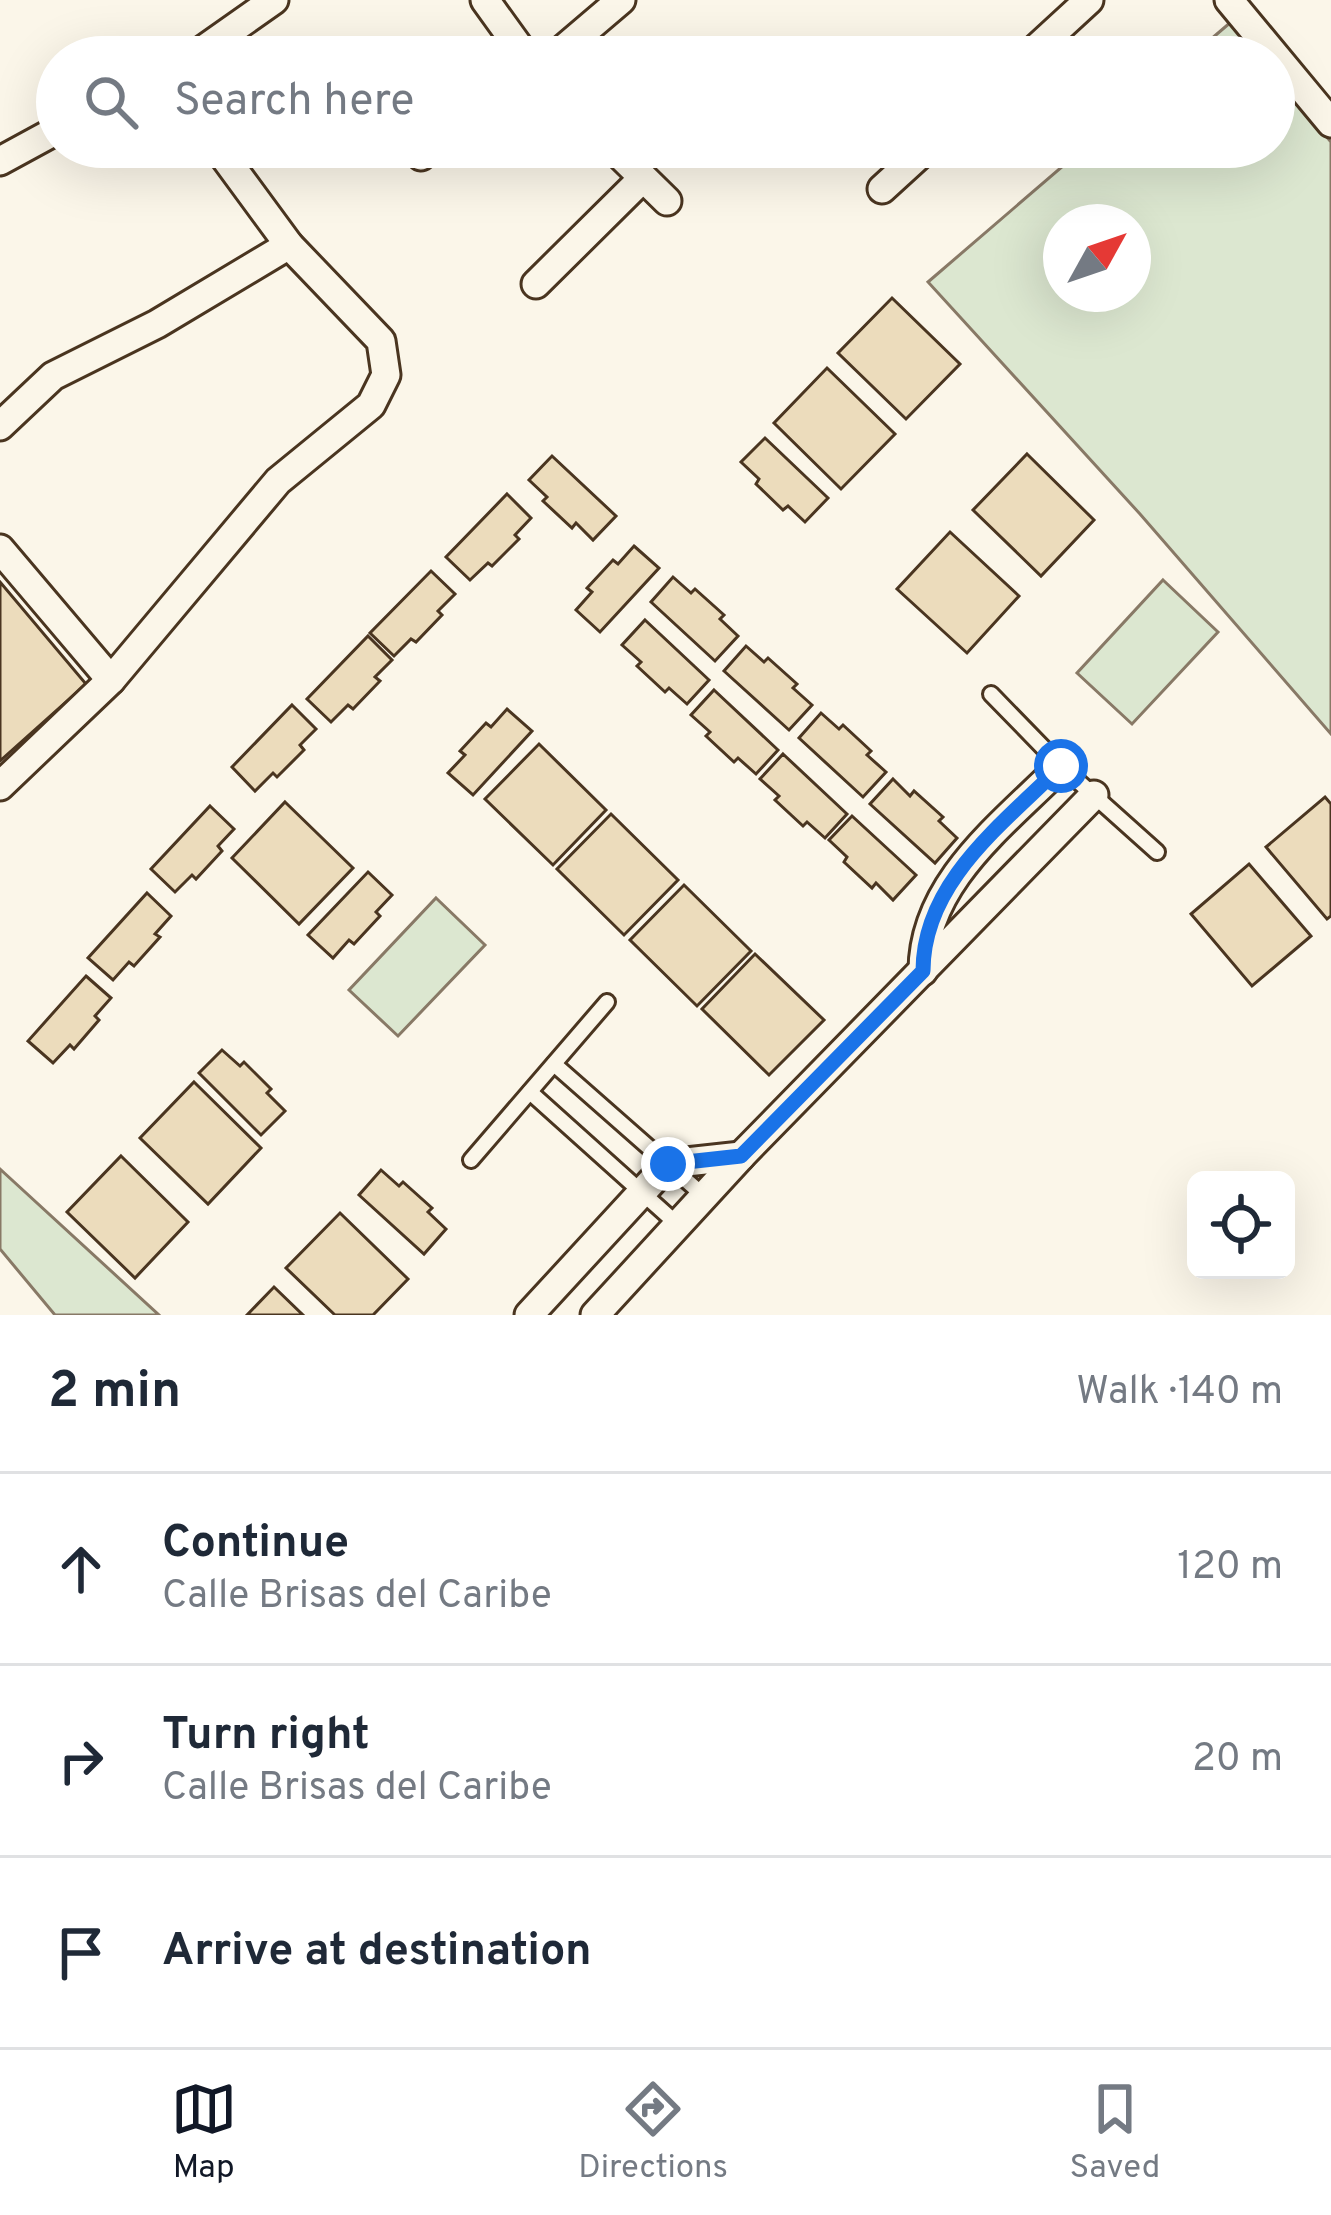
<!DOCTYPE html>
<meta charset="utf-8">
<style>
:root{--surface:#fff;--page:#f2f2f3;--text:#1f2937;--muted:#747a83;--line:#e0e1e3;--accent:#111827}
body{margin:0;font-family:Overpass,sans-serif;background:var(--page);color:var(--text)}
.controls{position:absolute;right:36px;bottom:36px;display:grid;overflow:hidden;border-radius:18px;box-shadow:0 12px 48px #0002}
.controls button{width:108px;height:108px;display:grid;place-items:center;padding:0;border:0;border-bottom:3px solid var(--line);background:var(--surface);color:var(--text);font:60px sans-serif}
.compass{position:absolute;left:1043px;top:204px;width:108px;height:108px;border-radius:50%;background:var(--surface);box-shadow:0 12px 48px #0002;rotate:50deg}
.stop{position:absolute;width:36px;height:36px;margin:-27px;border:9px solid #1a73e8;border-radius:50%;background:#fff}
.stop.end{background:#1a73e8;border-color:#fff;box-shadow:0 3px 12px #0008}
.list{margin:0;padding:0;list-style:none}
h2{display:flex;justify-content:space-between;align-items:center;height:156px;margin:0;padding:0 48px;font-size:51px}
h2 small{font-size:39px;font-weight:400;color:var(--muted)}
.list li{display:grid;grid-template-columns:78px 1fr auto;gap:36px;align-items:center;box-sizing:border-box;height:192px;padding:0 48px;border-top:3px solid var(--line)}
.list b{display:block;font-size:45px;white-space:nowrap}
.list p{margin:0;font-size:39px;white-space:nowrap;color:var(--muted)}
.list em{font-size:39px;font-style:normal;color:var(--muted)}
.icon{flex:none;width:66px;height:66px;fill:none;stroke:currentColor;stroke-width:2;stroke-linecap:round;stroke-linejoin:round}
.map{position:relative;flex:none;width:1331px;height:1315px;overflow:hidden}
.search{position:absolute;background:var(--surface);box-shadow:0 12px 48px #0002;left:36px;right:36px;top:36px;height:132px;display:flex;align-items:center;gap:30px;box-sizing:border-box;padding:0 42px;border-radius:66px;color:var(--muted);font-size:45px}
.sheet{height:732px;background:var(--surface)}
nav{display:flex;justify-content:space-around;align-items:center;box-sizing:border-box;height:168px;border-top:3px solid var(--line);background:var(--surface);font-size:33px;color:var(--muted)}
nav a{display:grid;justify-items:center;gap:6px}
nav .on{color:var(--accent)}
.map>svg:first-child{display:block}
.green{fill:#dce7d0;stroke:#887966;stroke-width:3;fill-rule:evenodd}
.building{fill:#ecdcbc;stroke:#4a3520;stroke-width:3}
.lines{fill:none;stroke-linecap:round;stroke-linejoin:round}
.service-casing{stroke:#4a3520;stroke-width:20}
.minor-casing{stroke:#4a3520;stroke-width:33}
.service{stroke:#fbf6e9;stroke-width:14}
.minor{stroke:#fbf6e9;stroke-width:27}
.route{stroke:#1a73e8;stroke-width:15}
</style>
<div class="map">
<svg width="1331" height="1315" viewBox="0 0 1331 1315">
<rect width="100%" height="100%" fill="#fbf6e9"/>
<g class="green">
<path d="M1231 22 1260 57H1190Z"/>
<path d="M1274 74 1331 142V734L1140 514 928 282 1085 147H1274ZM1061 222H1133V294H1061Z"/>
<path d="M1163 580 1218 632 1132 724 1077 673Z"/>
<path d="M436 898 485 945 398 1036 349 990Z"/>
<path d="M0 1169 159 1315H55L0 1249Z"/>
</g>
<g class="building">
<path d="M892 298 960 364 906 419 838 353Z"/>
<path d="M827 368 895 434 841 489 774 423Z"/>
<path d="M765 438 828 498 805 522 788 506 783 510 756 484 759 479 741 462Z"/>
<path d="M1027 454 1094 520 1041 576 973 510Z"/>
<path d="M552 456 616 516 593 540 576 523 572 528 543 501 547 497 529 480Z"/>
<path d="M507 494 531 518 515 535 519 539 492 566 488 563 470 580 446 557Z"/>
<path d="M950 532 1019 596 967 653 897 589Z"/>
<path d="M634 546 659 568 600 632 576 610 592 592 587 588 613 560 618 564Z"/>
<path d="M431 571 455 594 438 611 442 615 416 642 411 639 394 656 370 633Z"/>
<path d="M673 577 691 593 695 589 724 615 720 619 738 636 715 661 651 602Z"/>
<path d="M0 582 86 684 0 761Z"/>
<path d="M645 620 709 680 687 704 669 688 665 692 637 666 641 662 622 645Z"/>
<path d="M368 636 392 660 375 677 380 681 353 709 348 705 331 722 307 699Z"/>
<path d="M746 646 764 662 768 658 797 684 793 688 812 705 789 730 724 671Z"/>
<path d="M714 690 778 750 756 774 738 758 734 762 706 736 710 732 691 715Z"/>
<path d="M292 705 316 729 300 745 304 750 277 777 273 773 255 791 232 767Z"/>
<path d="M507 709 532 731 473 795 448 773 465 755 460 751 486 723 491 727Z"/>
<path d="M821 713 839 729 843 725 871 751 867 755 886 772 863 797 799 738Z"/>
<path d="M539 744 606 810 553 865 485 799Z"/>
<path d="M783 754 847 814 825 838 807 822 803 826 775 800 779 796 760 779Z"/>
<path d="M893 779 910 796 914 791 943 817 939 821 957 838 935 863 870 804Z"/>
<path d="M1325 797 1331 804V916L1327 919 1266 847Z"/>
<path d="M285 802 353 868 299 924 232 858Z"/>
<path d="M210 806 234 829 218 846 222 851 196 879 192 875 175 892 151 869Z"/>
<path d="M611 814 678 880 624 935 557 869Z"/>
<path d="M852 816 916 875 893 900 876 883 872 888 844 862 847 857 829 840Z"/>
<path d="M1249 864 1311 936 1252 986 1191 914Z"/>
<path d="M368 872 392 895 376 912 380 916 354 944 349 940 333 958 308 935Z"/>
<path d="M684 885 751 951 697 1006 630 940Z"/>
<path d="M147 893 171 916 155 934 160 937 134 966 129 962 113 980 88 958Z"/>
<path d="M755 954 824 1020 769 1075 702 1009Z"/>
<path d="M86 976 111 998 95 1016 99 1020 74 1049 70 1045 53 1063 28 1041Z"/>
<path d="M222 1050 240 1066 244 1062 271 1089 267 1093 285 1111 261 1135 199 1073Z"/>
<path d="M194 1082 261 1148 208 1204 140 1138Z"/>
<path d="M121 1156 188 1222 135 1278 67 1212Z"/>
<path d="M381 1170 399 1186 403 1182 432 1208 428 1212 446 1229 424 1254 359 1195Z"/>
<path d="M340 1213 408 1279 373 1315H335L286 1268Z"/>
<path d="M274 1287 303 1315H247Z"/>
</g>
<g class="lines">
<g class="service-casing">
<g id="service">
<path d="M991 694 1061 766 1157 852"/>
<path d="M554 1064 704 1196"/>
<path d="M530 1092 677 1224"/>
<path d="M471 1160 607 1002"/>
</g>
</g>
<g class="minor-casing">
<g id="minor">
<path d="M485 0 526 57"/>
<path d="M1229 0 1331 123"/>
<path d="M193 57 274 0"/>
<path d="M554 57 621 0"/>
<path d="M1027 57 1089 0"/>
<path d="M612 147 667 201"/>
<path d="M421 156 431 147"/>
<path d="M0 161 57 130"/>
<path d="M882 189 928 147"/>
<path d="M536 284 643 178"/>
<path d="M0 426 53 376 157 324 289 245"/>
<path d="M0 549 111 680"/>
<path d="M0 786 111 680 278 481 371 405 386 375 381 341 289 245 217 147"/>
<path d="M923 971C923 882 1004 824 1061 766"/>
<path d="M529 1315 668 1164 741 1156"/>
<path d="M595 1315 741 1156 1094 795"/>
</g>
</g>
<use href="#service" class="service"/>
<use href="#minor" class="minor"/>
</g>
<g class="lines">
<path class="route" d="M668 1164 741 1156 923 971C923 882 1003 824 1061 766"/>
</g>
</svg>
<div class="controls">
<button><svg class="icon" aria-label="locate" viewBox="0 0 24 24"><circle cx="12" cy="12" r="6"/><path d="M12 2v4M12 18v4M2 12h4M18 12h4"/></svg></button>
</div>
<svg class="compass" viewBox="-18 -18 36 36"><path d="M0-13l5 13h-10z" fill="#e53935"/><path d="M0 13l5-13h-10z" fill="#747a83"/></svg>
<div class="stop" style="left:1061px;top:766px"></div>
<div class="stop end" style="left:668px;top:1164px"></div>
<div class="search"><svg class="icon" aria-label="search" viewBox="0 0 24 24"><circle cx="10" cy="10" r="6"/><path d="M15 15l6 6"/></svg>Search here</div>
</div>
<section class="sheet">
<h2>2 min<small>Walk · 140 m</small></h2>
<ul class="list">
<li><svg class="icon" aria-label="ahead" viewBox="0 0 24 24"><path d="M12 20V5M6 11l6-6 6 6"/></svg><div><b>Continue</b><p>Calle Brisas del Caribe</p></div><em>120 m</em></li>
<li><svg class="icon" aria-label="right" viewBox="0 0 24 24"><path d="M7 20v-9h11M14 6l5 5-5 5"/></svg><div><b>Turn right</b><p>Calle Brisas del Caribe</p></div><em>20 m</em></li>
<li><svg class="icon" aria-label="arrive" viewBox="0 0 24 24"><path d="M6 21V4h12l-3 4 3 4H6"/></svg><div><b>Arrive at destination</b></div></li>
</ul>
</section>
<nav>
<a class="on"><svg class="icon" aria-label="map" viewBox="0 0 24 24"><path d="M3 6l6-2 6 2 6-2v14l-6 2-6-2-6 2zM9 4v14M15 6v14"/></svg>Map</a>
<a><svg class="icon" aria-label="directions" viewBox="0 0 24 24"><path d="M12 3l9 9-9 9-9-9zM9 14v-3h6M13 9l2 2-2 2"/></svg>Directions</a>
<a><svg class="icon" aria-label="saved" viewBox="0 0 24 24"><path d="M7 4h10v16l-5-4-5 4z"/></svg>Saved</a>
</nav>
